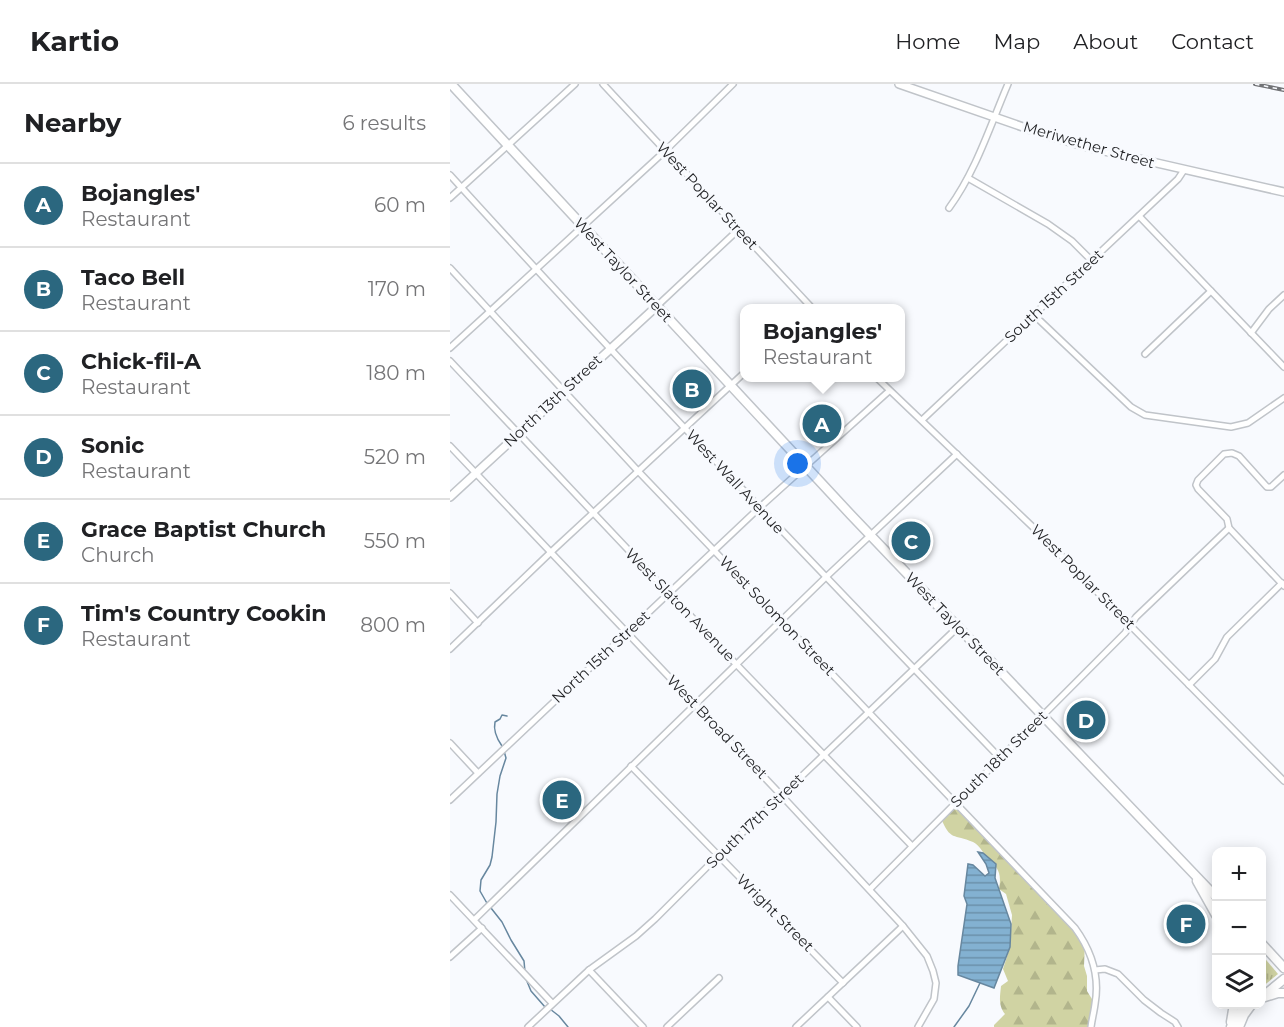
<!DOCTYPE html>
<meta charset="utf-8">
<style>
:root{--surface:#fff;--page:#f6f6f6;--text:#202124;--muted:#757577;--line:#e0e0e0;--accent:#2b677f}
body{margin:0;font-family:Montserrat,sans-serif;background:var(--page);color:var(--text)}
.controls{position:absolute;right:18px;bottom:18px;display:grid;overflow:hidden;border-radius:12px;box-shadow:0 3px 15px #0003}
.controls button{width:54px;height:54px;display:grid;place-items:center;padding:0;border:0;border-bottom:2px solid var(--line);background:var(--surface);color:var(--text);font:30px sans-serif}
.you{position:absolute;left:348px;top:380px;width:21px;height:21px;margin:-15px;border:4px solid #fff;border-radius:50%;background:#1a73e8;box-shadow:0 0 0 9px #1a73e833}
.badge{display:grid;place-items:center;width:39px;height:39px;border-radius:50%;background:var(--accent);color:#fff;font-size:20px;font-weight:700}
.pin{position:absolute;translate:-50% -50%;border:3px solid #fff;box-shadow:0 2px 6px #0006}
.popup{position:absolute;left:290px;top:220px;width:165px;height:78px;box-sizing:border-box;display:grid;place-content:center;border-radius:12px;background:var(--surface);filter:drop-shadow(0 2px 4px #0005);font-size:20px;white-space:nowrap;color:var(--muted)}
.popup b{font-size:22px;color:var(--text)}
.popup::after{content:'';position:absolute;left:50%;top:100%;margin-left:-12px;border:12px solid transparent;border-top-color:var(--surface)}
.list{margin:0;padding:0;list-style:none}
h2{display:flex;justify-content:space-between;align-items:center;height:78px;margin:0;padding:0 24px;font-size:26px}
h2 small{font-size:20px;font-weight:400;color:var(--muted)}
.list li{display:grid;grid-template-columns:39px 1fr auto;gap:18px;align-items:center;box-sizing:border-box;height:84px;padding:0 24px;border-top:2px solid var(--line)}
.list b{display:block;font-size:22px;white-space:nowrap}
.list p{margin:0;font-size:20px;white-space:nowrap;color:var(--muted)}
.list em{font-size:20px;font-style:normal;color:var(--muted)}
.icon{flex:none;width:33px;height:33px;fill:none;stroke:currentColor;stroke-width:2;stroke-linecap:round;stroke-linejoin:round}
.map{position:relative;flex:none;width:834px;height:943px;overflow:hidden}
header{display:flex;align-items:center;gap:36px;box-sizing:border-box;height:84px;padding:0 30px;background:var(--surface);border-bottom:2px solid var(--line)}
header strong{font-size:28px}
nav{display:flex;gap:33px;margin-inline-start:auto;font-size:21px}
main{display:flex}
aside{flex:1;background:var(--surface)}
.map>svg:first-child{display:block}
.grass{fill:url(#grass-tufts)}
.forest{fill:url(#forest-firs)}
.water{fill:url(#water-rules);stroke:#67879f;stroke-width:1.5}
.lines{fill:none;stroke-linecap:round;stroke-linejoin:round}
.stream{stroke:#67879f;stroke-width:1.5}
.minor-casing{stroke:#c0c4c9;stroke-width:8}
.tertiary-casing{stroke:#c0c4c9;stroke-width:10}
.primary-casing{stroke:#c0c4c9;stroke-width:11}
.minor{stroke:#fff;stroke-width:5}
.tertiary{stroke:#fff;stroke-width:7}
.primary{stroke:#fff;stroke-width:8}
.rail-casing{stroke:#717275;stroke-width:4}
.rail{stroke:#f8fafe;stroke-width:1.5;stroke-dasharray:4.5;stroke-linecap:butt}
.labels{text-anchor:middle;stroke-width:6;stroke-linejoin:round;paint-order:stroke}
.street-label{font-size:15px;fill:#252629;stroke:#f8fafe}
</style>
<header>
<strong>Kartio</strong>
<nav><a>Home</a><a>Map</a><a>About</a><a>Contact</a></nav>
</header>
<main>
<aside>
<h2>Nearby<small>6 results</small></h2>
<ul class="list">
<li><span class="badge">A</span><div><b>Bojangles'</b><p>Restaurant</p></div><em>60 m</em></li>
<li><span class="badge">B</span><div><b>Taco Bell</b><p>Restaurant</p></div><em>170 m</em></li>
<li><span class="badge">C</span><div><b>Chick-fil-A</b><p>Restaurant</p></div><em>180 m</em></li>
<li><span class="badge">D</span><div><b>Sonic</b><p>Restaurant</p></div><em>520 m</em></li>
<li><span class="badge">E</span><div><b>Grace Baptist Church</b><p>Church</p></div><em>550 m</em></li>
<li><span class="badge">F</span><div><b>Tim's Country Cookin</b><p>Restaurant</p></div><em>800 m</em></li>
</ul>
</aside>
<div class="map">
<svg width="834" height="943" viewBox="0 0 834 943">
<defs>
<pattern id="grass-tufts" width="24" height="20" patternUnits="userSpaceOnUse" patternTransform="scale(1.5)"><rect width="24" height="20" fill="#d0d3a3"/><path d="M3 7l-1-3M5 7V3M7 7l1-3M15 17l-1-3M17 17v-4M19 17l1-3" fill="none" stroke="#b2b58c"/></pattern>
<pattern id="forest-firs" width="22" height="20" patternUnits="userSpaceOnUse" patternTransform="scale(1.5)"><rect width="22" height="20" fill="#d0d3a3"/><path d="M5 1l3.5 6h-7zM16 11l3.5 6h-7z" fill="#b2b58c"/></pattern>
<pattern id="water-rules" width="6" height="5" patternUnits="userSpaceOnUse" patternTransform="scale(1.5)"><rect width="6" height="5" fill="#83b1d1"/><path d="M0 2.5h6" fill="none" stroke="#6b90aa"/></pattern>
</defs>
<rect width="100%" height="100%" fill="#f8fafe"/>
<path class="grass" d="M812 871 828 890 812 903Z"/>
<path class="forest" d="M506 719 635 857 634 882 637 892V907L645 920 641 943H544V941L555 930C548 921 550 913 551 902L558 897 553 885 560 863 562 831 556 810 549 805C552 788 548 784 536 772 532 767 529 761 523 758 504 750 500 757 491 734Z"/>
<path class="water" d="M528 768 533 769 546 780 545 794 561 840 560 863 544 904 508 891V882L517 820 514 812 518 780 523 781 535 792 539 789 536 780Z"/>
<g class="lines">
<g class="stream">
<path d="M52 662C47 655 43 647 45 638L50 635 52 631 57 632"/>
<path d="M38 821 30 807 31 796 40 781 42 773 46 738 47 710 50 692 56 674 54 667"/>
<path d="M41 824 52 838 61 856 74 877 75 888"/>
<path d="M76 895 81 907 95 923"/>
<path d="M100 925 109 932 118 943"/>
<path d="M504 943 519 922 530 899"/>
</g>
<g class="minor-casing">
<g id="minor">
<path d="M153 0 362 224"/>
<path d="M0 91C180 289 365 482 550 674"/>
<path d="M518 94 598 140 622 157 641 176"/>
<path d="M0 114 125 0"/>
<path d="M499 124C526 87 540 42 558 0"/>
<path d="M689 132 834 283"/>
<path d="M0 184 188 387 625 844C641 866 650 892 645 920 644 928 642 935 641 943"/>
<path d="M207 222 288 146"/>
<path d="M584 231 681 323 695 331 781 343 798 339 834 314"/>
<path d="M801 249 819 225 834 211"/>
<path d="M0 264 215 67 283 0"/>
<path d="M695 270 761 207"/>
<path d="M0 277 286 580 462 762"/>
<path d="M427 294 587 447 834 697"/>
<path d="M472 336 728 95 734 86"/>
<path d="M0 362 332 712 453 842 477 872 483 887 486 899 484 915 468 943"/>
<path d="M834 391 821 403H817L789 372 782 369 774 370 748 396 746 401 748 405 777 435 779 444 834 502"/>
<path d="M0 509 28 539"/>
<path d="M0 565 101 468 294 289"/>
<path d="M739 601 765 575 777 553 832 499"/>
<path d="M0 659 28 689"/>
<path d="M181 682 393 899"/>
<path d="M0 716 309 424 439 307"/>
<path d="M420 805 675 549 686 533 779 444"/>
<path d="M0 811 102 919"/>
<path d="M24 836 376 493 507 370"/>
<path d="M0 873 32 844"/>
<path d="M139 886 193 943"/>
<path d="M645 886 655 885 668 890 694 916 711 929 725 938 728 943"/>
<path d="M378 913 407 943"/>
<path d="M78 943 139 886 186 852 205 835 268 772 508 543"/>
<path d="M217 943 269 894"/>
<path d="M346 943 453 842"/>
</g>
</g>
<g class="tertiary-casing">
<g id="tertiary">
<path d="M449 0 596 51 641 64 834 108"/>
<path d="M0 413 207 222"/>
</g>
</g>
<g class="primary-casing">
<g id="primary">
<path d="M1 0 401 431 766 813"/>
<path d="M747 797 766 831"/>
<path d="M812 860 834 884"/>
<path d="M812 913 834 895"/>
<path d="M815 913 828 909H834"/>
<path d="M781 938 784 920"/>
<path d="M781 943 795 920"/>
<path d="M789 943 794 931 802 920"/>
</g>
</g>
<use href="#minor" class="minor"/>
<use href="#tertiary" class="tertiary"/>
<use href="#primary" class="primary"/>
<g class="rail-casing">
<path id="rail" d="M805 0 834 6"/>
</g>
<use href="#rail" class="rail"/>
</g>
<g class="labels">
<g class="street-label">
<text transform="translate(639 61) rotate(16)" y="5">Meriwether Street</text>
<text transform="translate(257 112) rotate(47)" y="5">West Poplar Street</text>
<text transform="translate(173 186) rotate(47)" y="5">West Taylor Street</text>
<text transform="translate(604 212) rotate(-43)" y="5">South 15th Street</text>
<text transform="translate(103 317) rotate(-43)" y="5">North 13th Street</text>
<text transform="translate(285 398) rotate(47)" y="5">West Wall Avenue</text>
<text transform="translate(633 493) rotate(45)" y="5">West Poplar Street</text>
<text transform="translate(230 521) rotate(46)" y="5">West Slaton Avenue</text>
<text transform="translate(327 532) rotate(46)" y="5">West Solomon Street</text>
<text transform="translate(505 540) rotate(46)" y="5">West Taylor Street</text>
<text transform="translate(151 573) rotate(-43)" y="5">North 15th Street</text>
<text transform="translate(267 643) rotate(46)" y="5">West Broad Street</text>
<text transform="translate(549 675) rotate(-45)" y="5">South 18th Street</text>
<text transform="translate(305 737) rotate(-44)" y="5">South 17th Street</text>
<text transform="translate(325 829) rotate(45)" y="5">Wright Street</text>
</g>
</g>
</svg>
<div class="controls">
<button>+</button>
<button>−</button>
<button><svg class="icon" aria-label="layers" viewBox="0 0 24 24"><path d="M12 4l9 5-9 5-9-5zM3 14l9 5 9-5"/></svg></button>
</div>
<div class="you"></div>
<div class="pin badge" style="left:372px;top:340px">A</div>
<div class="popup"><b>Bojangles'</b>Restaurant</div>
<div class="pin badge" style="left:242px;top:305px">B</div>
<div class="pin badge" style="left:461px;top:457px">C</div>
<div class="pin badge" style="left:636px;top:636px">D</div>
<div class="pin badge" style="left:112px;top:716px">E</div>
<div class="pin badge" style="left:736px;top:840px">F</div>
</div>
</main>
